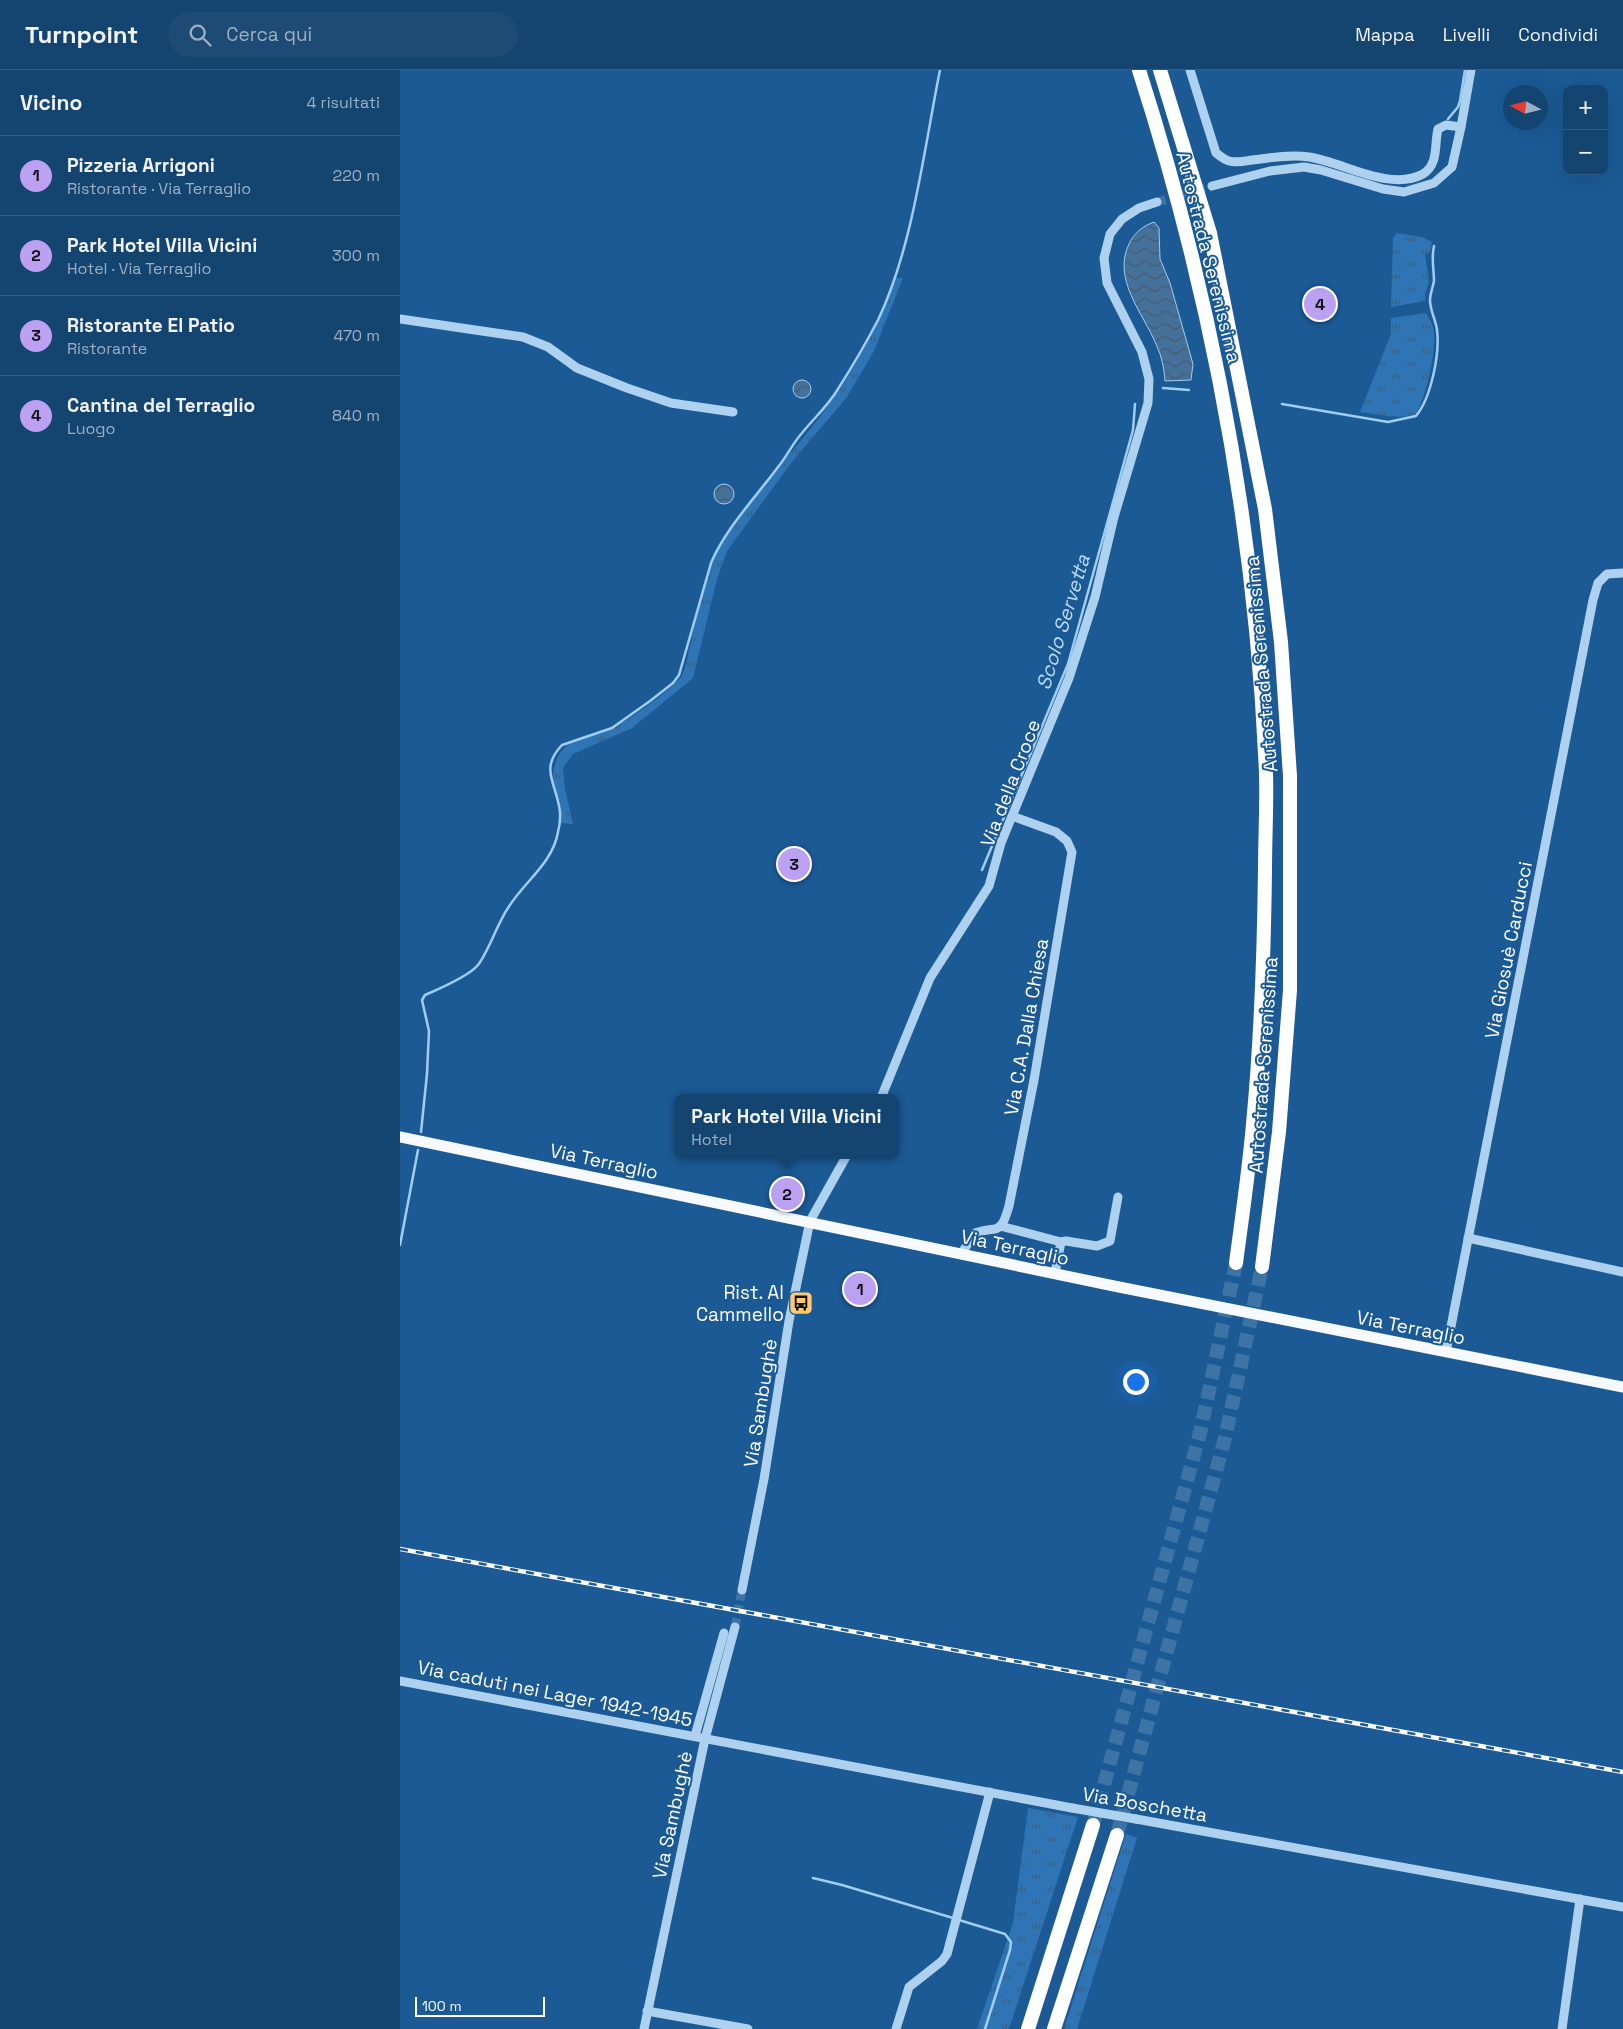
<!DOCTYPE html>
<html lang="it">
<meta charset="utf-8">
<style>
:root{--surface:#144470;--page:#1d4b75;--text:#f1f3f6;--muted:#9db0c3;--line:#335c83;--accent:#bca0f2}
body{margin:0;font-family:"Space Grotesk",sans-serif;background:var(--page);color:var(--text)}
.controls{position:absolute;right:15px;top:15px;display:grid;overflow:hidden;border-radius:10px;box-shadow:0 5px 20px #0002}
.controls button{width:45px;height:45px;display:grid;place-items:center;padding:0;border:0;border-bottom:1px solid var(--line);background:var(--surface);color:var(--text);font:25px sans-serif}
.compass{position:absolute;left:1103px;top:15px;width:45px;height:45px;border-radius:50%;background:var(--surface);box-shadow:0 5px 20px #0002;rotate:277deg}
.scale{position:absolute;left:15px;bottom:12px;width:130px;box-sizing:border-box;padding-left:5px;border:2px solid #fff;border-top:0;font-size:14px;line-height:18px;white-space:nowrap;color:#fff;-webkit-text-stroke:4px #1b5a95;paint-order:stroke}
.you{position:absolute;left:735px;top:1311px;width:18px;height:18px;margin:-12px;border:4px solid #fff;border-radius:50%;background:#1a73e8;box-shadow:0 0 0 8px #1a73e833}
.badge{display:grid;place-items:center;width:32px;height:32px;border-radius:50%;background:var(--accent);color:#111;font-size:16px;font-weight:700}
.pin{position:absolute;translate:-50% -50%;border:2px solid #fff;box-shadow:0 1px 5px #0006}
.popup{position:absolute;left:274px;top:1024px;width:225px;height:65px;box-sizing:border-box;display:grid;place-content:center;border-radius:10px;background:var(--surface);filter:drop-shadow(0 1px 4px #0005);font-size:16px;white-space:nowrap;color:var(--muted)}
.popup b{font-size:19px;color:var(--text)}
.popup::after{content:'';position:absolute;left:50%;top:100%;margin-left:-10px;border:10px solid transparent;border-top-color:var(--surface)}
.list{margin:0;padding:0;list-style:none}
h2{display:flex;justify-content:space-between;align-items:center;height:65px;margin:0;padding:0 20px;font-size:21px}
h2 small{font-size:16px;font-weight:400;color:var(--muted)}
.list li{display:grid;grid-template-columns:32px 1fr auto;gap:15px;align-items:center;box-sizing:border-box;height:80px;padding:0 20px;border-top:1px solid var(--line)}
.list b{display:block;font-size:19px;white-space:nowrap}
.list p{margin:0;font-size:16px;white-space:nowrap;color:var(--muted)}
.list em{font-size:16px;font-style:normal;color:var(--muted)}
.icon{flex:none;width:28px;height:28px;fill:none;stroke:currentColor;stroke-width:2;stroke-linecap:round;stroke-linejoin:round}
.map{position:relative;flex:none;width:1223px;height:1959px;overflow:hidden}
header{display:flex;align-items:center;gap:30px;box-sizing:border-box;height:70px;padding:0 25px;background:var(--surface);border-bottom:1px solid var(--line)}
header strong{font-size:24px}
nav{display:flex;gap:28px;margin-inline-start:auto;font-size:18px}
.search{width:350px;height:45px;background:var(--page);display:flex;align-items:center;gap:12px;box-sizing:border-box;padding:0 18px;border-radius:28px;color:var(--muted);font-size:19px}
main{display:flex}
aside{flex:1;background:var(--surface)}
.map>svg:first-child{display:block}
.grass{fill:url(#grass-tufts)}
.water{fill:url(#water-waves);stroke:#a1cdf2}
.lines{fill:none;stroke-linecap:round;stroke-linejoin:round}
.stream{stroke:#a1cdf2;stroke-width:2.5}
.minor-tunnel{stroke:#3d73a5;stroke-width:9;stroke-dasharray:9 4.5;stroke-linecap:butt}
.highway-tunnel{stroke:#3d73a5;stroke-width:14;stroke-dasharray:14 7;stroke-linecap:butt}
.minor{stroke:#aed1f0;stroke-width:9}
.major{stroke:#f6faff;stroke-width:11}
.highway{stroke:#fff;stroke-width:14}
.rail-casing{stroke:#fff;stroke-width:4.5}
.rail{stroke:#1b5a95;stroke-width:2.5;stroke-dasharray:8;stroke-linecap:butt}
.minor-bridge{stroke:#aed1f0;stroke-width:9}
.labels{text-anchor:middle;stroke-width:4;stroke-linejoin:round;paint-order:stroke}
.street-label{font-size:19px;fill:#fff;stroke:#1b5a95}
.poi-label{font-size:19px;fill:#fff;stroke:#1b5a95;text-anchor:end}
.water-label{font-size:20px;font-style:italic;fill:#badaf6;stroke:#1b5a95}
</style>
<header>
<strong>Turnpoint</strong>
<div class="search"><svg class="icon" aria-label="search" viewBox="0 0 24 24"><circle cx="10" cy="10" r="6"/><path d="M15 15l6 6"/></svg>Cerca qui</div>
<nav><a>Mappa</a><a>Livelli</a><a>Condividi</a></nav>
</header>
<main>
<aside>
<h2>Vicino<small>4 risultati</small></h2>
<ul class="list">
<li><span class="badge">1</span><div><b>Pizzeria Arrigoni</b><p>Ristorante · Via Terraglio</p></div><em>220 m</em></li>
<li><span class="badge">2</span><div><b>Park Hotel Villa Vicini</b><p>Hotel · Via Terraglio</p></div><em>300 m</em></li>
<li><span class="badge">3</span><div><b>Ristorante El Patio</b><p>Ristorante</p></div><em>470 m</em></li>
<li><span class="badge">4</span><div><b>Cantina del Terraglio</b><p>Luogo</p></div><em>840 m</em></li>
</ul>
</aside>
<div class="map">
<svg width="1223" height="1959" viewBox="0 0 1223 1959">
<defs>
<pattern id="grass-tufts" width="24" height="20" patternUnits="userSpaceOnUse" patternTransform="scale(1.25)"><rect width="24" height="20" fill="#2f74b4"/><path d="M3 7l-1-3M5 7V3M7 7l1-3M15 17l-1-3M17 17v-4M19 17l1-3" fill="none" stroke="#3f5e7b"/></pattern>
<pattern id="water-waves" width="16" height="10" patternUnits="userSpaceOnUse" patternTransform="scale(1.25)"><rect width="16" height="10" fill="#44709a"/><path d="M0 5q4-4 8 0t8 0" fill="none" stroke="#495a6b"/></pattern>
</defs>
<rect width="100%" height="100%" fill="#1b5a95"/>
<g class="grass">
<path d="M997 163 1022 167 1032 172 1030 183 1025 184 1029 212 1025 223V231L991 237 993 168Z"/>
<path d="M494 208H503L474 281 447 327 391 393 327 481 317 509 293 608 232 658 173 684 163 698 165 719 173 754 160 753C159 747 159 740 158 734 157 723 151 716 153 705 158 666 183 671 210 660 224 653 275 618 282 605 287 595 288 583 291 572 297 544 301 511 315 485 350 421 407 372 446 310 466 277 481 244 494 208Z"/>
<path d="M1026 243C1028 247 1032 252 1033 257 1038 277 1026 326 1016 345 997 349 979 345 960 342L991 264V248Z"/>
<path d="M628 1738 678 1747 609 1959H577L613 1853Z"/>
<path d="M726 1764 737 1768 677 1959H664Z"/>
</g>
<g class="water">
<path d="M754 152 759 158 760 189 770 213 793 294 791 310 765 311C764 298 762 287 756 274 743 243 712 209 729 174 734 163 743 156 754 152Z"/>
<circle cx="402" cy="319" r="9"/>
<circle cx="324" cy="424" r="10"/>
</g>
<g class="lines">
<g class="stream">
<path d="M1048 49 1058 37 1060 31 1065 0"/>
<path d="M763 318 789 320"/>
<path d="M882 334 988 352 1016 346C1031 328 1040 284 1037 260 1036 250 1030 241 1030 230 1030 224 1033 217 1034 211 1034 198 1031 190 1034 176"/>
<path d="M582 800 668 594 733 360 735 334"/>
<path d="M21 1062 27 1004 29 961 22 930 25 925C39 919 69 906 78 895 89 881 97 854 108 838 123 813 153 793 158 762 160 754 161 744 159 736 155 712 140 698 162 675L212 658 250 631 273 613 279 605 311 493C326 458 355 428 378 397 387 386 393 373 402 363 414 348 428 336 438 319 452 297 466 273 478 250 513 177 524 79 540 0"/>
<path d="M0 1175 18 1080"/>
<path d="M413 1808 442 1815 553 1848"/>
<path d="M559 1850 605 1864 611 1872 610 1880 585 1959"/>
</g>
<g class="minor-tunnel">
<path d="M757 132 812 116"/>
<path d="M335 1557 342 1520"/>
</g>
<g class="highway-tunnel">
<path d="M693 1755 800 1363 836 1193"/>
<path d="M717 1765 825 1368 862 1197"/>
</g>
<g class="minor">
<path d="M790 0 816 83C820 86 825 90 829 91 837 93 845 91 852 90 871 88 890 84 909 87 943 92 990 122 1023 104 1039 94 1034 75 1038 59L1046 55 1061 57"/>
<path d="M812 116 870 101 904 97 921 100 983 119 1004 122 1034 113 1052 97 1061 57 1071 0"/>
<path d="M0 249 123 267 148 277 177 298 227 318 271 333 333 342"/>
<path d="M481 1028 530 908 589 816 601 773 669 608 695 527 714 447 748 333 749 309 742 282 707 213 704 188 710 164 722 149 739 138 757 132"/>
<path d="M600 1156 661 1172 666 1171 697 1176 710 1171 718 1127"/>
<path d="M1068 1168 1223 1202"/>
<path d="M561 1184 575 1163C599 1155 600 1167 609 1136L634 1010 672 782 667 771 656 762 612 746"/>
<path d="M655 1203 661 1172"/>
<path d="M1046 1282 1193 530 1198 513 1207 504 1223 503"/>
<path d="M342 1520 364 1409 389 1251 410 1151 447 1085"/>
<path d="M0 1611 672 1738"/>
<path d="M295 1666 324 1563"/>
<path d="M736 1749 1223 1837"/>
<path d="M247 1941 348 1959"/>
<path d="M244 1959 305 1669 335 1557"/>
<path d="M496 1959 509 1917 542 1891 547 1884 590 1722"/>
<path d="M1162 1959 1180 1829"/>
</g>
<path class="major" d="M0 1067 714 1216 1223 1317"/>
<g class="highway">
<path d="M739 0C812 227 856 464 866 703 867 735 865 767 865 800 864 885 861 970 853 1054 849 1101 842 1147 836 1193"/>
<path d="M760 0 810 163 865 439 881 572 890 706V920L879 1062 862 1197"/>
<path d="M628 1959 693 1755"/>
<path d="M654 1959 717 1765"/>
</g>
<g class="rail-casing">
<path id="rail" d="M0 1479 1223 1702"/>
</g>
<use href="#rail" class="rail"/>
<path class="minor-bridge" d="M672 1738 736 1749"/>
</g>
<defs>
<g id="bus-square" transform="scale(1.25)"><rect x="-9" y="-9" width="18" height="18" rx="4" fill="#ffc96c" stroke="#1b5a95"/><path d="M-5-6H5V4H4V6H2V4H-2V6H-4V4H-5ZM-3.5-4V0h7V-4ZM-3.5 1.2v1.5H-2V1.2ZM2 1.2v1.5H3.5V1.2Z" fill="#111"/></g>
</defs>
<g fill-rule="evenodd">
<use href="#bus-square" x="401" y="1233"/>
</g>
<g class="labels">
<g class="street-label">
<text transform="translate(809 187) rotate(76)" y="7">Autostrada Serenissima</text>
<text transform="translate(861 594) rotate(-95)" y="7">Autostrada Serenissima</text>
<text transform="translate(610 713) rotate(-69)" y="7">Via della Croce</text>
<text transform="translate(1108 880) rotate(-79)" y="7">Via Giosuè Carducci</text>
<text transform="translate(626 957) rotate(-80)" y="7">Via C.A. Dalla Chiesa</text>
<text transform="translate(863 995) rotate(-86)" y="7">Autostrada Serenissima</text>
<text transform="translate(204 1091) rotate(12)" y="7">Via Terraglio</text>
<text transform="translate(615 1177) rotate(12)" y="7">Via Terraglio</text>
<text transform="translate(1011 1257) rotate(11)" y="7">Via Terraglio</text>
<text transform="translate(360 1333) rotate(-81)" y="7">Via Sambughè</text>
<text transform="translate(155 1623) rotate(11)" y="7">Via caduti nei Lager 1942-1945</text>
<text transform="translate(745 1734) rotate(10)" y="7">Via Boschetta</text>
<text transform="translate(272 1745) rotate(-78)" y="7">Via Sambughè</text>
</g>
<g class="poi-label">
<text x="384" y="1229">Rist. Al<tspan x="384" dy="22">Cammello</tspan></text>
</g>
<g class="water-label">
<text transform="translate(663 552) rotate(-73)" y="7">Scolo Servetta</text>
</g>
</g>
</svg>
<div class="controls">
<button>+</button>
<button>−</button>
</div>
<svg class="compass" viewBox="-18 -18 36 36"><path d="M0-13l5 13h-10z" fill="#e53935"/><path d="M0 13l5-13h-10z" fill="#9db0c3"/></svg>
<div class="scale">100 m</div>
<div class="you"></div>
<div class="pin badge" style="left:460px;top:1219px">1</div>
<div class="pin badge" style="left:387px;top:1124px">2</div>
<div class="popup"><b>Park Hotel Villa Vicini</b>Hotel</div>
<div class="pin badge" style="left:394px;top:794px">3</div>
<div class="pin badge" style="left:920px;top:234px">4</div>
</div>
</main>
